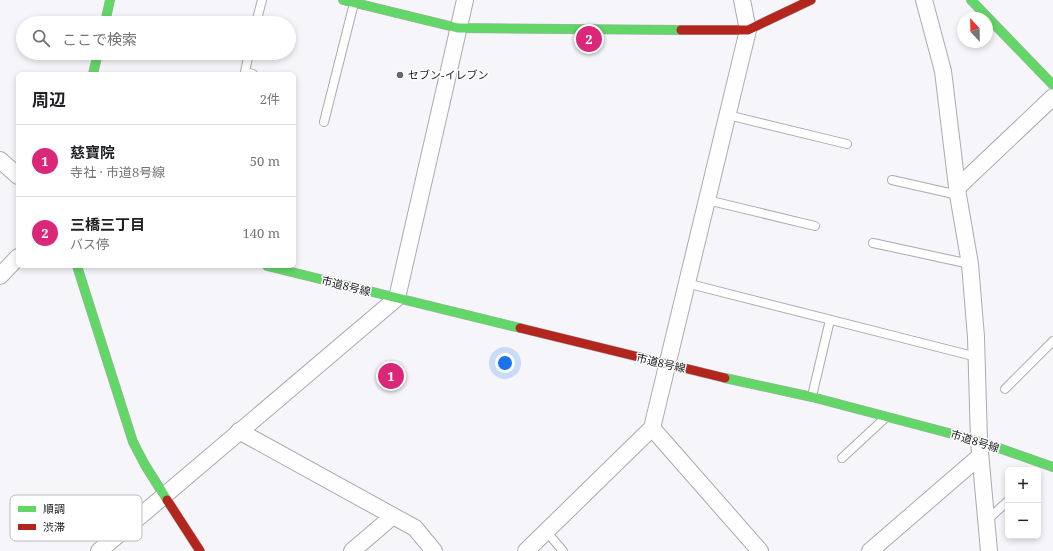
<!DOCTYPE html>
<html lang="ja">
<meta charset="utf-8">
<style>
:root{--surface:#fff;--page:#f2f2f2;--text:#202124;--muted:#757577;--line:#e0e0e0;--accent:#db2777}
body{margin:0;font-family:"Noto Serif","Noto Sans JP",serif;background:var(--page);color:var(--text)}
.controls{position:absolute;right:12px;bottom:12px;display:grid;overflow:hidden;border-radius:6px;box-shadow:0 2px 6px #0003}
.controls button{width:36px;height:36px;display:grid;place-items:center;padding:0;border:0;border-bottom:1px solid var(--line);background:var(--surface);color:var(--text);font:20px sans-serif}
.compass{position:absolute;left:957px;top:12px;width:36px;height:36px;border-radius:50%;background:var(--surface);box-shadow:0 2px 6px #0003;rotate:338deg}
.you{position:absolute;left:505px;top:363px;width:14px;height:14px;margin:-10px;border:3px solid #fff;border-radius:50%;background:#1a73e8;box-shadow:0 0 0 6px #1a73e833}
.badge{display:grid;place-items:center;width:26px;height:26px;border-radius:50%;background:var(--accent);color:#fff;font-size:13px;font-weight:700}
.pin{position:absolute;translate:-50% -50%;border:2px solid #fff;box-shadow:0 1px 4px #0006}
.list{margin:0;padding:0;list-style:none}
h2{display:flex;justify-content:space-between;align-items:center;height:52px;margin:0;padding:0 16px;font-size:17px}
h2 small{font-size:13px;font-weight:400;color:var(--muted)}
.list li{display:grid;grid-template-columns:26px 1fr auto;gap:12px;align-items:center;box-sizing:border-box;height:72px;padding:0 16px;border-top:1px solid var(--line)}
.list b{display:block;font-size:15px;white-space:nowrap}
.list p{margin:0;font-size:13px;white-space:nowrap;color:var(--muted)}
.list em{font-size:13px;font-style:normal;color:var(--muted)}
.icon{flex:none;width:22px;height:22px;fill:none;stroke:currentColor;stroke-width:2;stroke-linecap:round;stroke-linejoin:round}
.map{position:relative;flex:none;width:1053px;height:551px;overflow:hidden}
.search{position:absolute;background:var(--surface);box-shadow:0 2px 6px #0003;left:16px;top:16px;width:280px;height:44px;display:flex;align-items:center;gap:10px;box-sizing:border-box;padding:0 14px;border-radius:22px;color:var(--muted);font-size:15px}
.panel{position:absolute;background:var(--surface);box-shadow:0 2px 6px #0003;left:16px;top:72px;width:280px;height:196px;border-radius:6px}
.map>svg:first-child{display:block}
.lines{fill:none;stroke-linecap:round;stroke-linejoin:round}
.lane-casing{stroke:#ababaf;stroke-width:10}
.street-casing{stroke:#ababaf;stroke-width:18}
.fast-casing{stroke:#ababaf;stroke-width:10}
.jam-casing{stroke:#ababaf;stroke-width:10}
.lane{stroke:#fefefe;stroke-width:8}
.street{stroke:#fefefe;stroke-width:16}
.fast{stroke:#63d668;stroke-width:9}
.jam{stroke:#b3261e;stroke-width:9}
.poi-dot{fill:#67676b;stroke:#fff;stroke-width:1.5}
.labels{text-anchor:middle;stroke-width:3;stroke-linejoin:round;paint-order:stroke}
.poi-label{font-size:11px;fill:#1a1b1e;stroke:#fff;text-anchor:start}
.street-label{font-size:11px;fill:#1a1b1e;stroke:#fff}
.key{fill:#fff;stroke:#babbbc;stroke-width:1}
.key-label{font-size:11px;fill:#1a1b1e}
</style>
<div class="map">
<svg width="1053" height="551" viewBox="0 0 1053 551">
<rect width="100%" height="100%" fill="#f5f5fa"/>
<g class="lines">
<g class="lane-casing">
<g id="lane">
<path d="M256 23 262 0"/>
<path d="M249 53 245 72 253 74"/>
<path d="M728 115 847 144"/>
<path d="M324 122 354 3"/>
<path d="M892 180 958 195"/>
<path d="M707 200 815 226"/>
<path d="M873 243 970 264"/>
<path d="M686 283 977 357"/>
<path d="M1005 389 1053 341"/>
<path d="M812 396 830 320"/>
<path d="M842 458 884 419"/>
<path d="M986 521 1008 501"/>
<path d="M546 531 563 551"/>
</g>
</g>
<g class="street-casing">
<g id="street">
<path d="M924 0 943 71 958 195 970 264 976 337 979 441 989 551"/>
<path d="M0 160 18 176"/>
<path d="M958 187 1053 97"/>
<path d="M0 276 18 257"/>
<path d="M652 428 760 551"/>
<path d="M239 431 415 528 434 551"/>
<path d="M99 551 397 298 465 0"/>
<path d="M352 551 393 516"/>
<path d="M526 551 652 428 748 30 742 0"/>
<path d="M870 551 980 456"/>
</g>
</g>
<g class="fast-casing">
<g id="fast">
<path d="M343 0 458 28 681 30"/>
<path d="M971 0 1053 85"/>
<path d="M105 23 110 0"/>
<path d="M93 74 98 53"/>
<path d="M77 266 133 442 145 465 167 500"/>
<path d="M267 266 520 328"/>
<path d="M725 378 812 397 979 441 1053 467"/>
</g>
</g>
<g class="jam-casing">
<g id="jam">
<path d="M681 30H748L811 0"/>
<path d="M520 328 725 378"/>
<path d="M167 500 200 551"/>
</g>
</g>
<use href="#lane" class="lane"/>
<use href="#street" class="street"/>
<use href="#fast" class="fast"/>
<use href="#jam" class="jam"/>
</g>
<circle class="poi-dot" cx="400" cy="75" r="4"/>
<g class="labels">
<g class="poi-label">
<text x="408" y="79">セブン-イレブン</text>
</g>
<g class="street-label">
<text transform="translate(346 286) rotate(14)" y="4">市道8号線</text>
<text transform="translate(661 363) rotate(13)" y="4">市道8号線</text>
<text transform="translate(975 441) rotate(17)" y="4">市道8号線</text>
</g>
</g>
<rect x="10" y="495" width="132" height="46" rx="6" class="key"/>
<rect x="18" y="506" width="18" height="6" fill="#63d668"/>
<rect x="18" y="524" width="18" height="6" fill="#b3261e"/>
<g class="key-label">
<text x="43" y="513">順調</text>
<text x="43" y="531">渋滞</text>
</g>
</svg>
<div class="controls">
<button>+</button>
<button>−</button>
</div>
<svg class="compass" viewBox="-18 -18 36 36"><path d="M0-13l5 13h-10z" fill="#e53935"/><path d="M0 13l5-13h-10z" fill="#757577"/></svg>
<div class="you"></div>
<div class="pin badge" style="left:391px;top:376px">1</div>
<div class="pin badge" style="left:589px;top:39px">2</div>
<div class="search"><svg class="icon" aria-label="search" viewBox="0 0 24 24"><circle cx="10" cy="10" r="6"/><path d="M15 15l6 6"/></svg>ここで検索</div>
<section class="panel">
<h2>周辺<small>2件</small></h2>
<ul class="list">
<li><span class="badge">1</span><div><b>慈寶院</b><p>寺社 · 市道8号線</p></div><em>50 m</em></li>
<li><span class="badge">2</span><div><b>三橋三丁目</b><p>バス停</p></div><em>140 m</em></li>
</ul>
</section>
</div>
